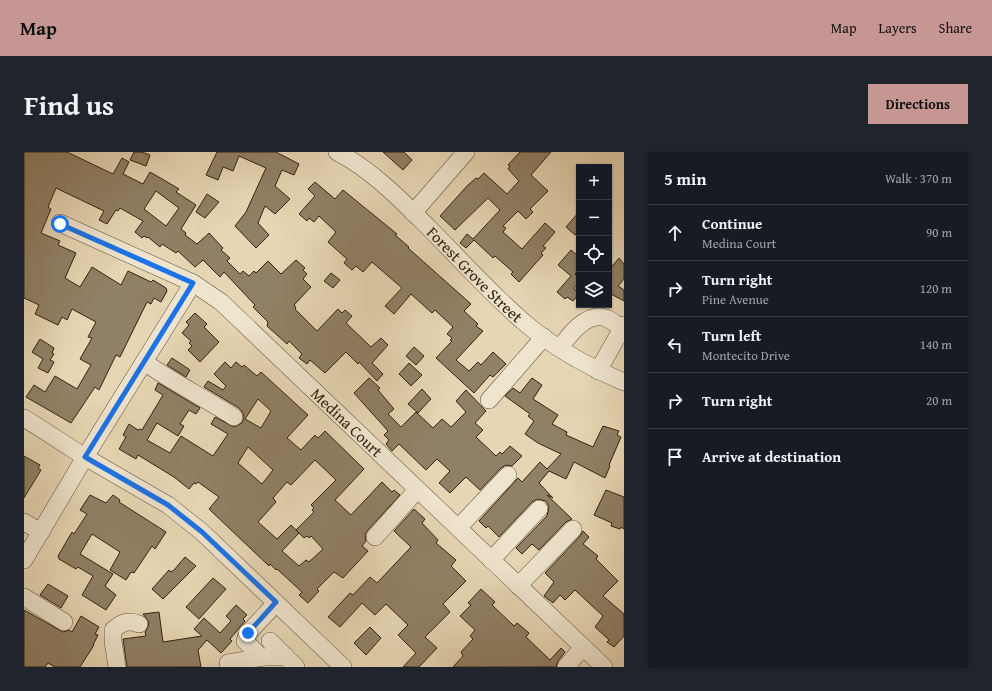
<!DOCTYPE html>
<meta charset="utf-8">
<style>
:root{--surface:#171b24;--page:#20242c;--text:#f1f3f6;--muted:#9ea1a6;--line:#363941;--accent:#c59692}
body{margin:0;font-family:"Gentium Book Plus",serif;background:var(--page);color:var(--text)}
.controls{position:absolute;right:12px;top:12px;display:grid;overflow:hidden;border-radius:0px;box-shadow:0 1px 3px #0004}
.controls button{width:36px;height:36px;display:grid;place-items:center;padding:0;border:0;border-bottom:1px solid var(--line);background:var(--surface);color:var(--text);font:20px sans-serif}
.stop{position:absolute;width:12px;height:12px;margin:-9px;border:3px solid #1a73e8;border-radius:50%;background:#fff}
.stop.end{background:#1a73e8;border-color:#fff;box-shadow:0 1px 4px #0008}
.list{margin:0;padding:0;list-style:none}
h2{display:flex;justify-content:space-between;align-items:center;height:52px;margin:0;padding:0 16px;font-size:17px}
h2 small{font-size:13px;font-weight:400;color:var(--muted)}
.list li{display:grid;grid-template-columns:26px 1fr auto;gap:12px;align-items:center;box-sizing:border-box;height:56px;padding:0 16px;border-top:1px solid var(--line)}
.list b{display:block;font-size:15px;white-space:nowrap}
.list p{margin:0;font-size:13px;white-space:nowrap;color:var(--muted)}
.list em{font-size:13px;font-style:normal;color:var(--muted)}
.icon{flex:none;width:22px;height:22px;fill:none;stroke:currentColor;stroke-width:2;stroke-linecap:round;stroke-linejoin:round}
.map{position:relative;flex:none;width:600px;height:515px;overflow:hidden;border-radius:0px}
header{display:flex;align-items:center;gap:24px;box-sizing:border-box;height:56px;padding:0 20px;background:var(--accent);color:#111}
header strong{font-size:19px}
nav{display:flex;gap:22px;margin-inline-start:auto;font-size:14px}
.intro{display:flex;align-items:center;justify-content:space-between;box-sizing:border-box;height:96px;padding:0 24px}
h1{margin:0;font-size:28px}
.button{padding:10px 18px;border-radius:0px;background:var(--accent);color:#111;font-size:14px;font-weight:700}
main{display:flex;gap:24px;padding:0 24px}
aside{flex:1;background:var(--surface);border-radius:0px;box-shadow:0 1px 3px #0004}
.map>svg:first-child{display:block}
.building{fill:#908065;stroke:#322310;fill-rule:evenodd}
.lines{fill:none;stroke-linecap:round;stroke-linejoin:round}
.minor-casing{stroke:#5f5039;stroke-width:18}
.minor{stroke:#efe4ce;stroke-width:17}
.route{stroke:#1a73e8;stroke-width:5}
.labels{text-anchor:middle;stroke-width:4;stroke-linejoin:round;paint-order:stroke}
.street-label{font-size:16px;fill:#322310;stroke:#efe4ce}
</style>
<header>
<strong>Map</strong>
<nav><a>Map</a><a>Layers</a><a>Share</a></nav>
</header>
<div class="intro"><h1>Find us</h1><a class="button">Directions</a></div>
<main>
<div class="map">
<svg width="600" height="515" viewBox="0 0 600 515">
<rect width="100%" height="100%" fill="#e7d6b4"/>
<filter id="stains"><feTurbulence type="fractalNoise" baseFrequency=".005" numOctaves="4"/><feColorMatrix values="0 0 0 0 .2 0 0 0 0 .09 0 0 0 0 .02 0 0 0 .5 -.17"/></filter>
<radialGradient id="worn" r=".72"><stop offset=".6" stop-color="#630" stop-opacity="0"/><stop offset="1" stop-color="#630" stop-opacity=".3"/></radialGradient>
<g class="building">
<path d="M0 0H43L89 22 98 6 105 10 99 22 119 32 126 20 145 31 155 37 152 40 172 53 157 77 162 81 161 83 173 92 185 81 199 96 197 98 206 106 203 109 216 122 219 119 225 124 230 119 232 121 244 109 257 122 272 108 281 116 279 118 283 122 279 127 287 135 270 153 272 155 271 157 293 179 314 157 318 161 321 158 328 164 322 171 347 195 357 186 364 193 348 211 359 222 353 229 335 210 334 212 322 200 301 221 286 208 283 212 275 206 278 202 265 189 263 192 243 174 244 170 229 155 231 153 200 120 196 125 179 108 171 115 154 99 152 101 138 92 136 95 124 85 123 86 120 84 118 86 111 80 119 69 96 56 94 59 92 58 83 72 75 68 80 59 32 36 24 55 27 57 17 81 36 89 34 93 52 101 41 126 56 135 68 115 97 133 104 119 127 130 129 128 142 136 143 139 137 150 130 146 127 152 123 150 96 205 92 203 75 238 71 235 47 271 2 245 10 233 21 240 31 224 53 237 67 213 56 207 68 186 64 185 72 170 48 157 43 168 38 165 34 173 11 162 15 153 0 146ZM132 39 155 56 142 74 120 57Z"/>
<path d="M110 0H118L126 3 122 14 106 8Z"/>
<path d="M193 0H252L275 12 270 23 258 18 251 34 266 47 251 62 241 54 234 71 245 83 232 96 211 74 222 60 242 16 215 4 209 19 199 15 194 28 182 23Z"/>
<path d="M359 0H380L388 8 379 18Z"/>
<path d="M496 0H527L507 23 524 39 506 57 509 60 502 67 494 59 479 74 482 76 479 80 498 97 521 71 531 80 519 94 522 96 517 101 519 103 495 130 487 122 489 120 471 104 469 106 450 88 442 96 436 91 443 82 449 87 476 58 464 46 431 78 416 64 443 34 452 26 454 27 460 21 483 42 495 29 484 17 486 14 484 13Z"/>
<path d="M291 30 311 47 319 38 373 82 371 83 385 95 384 96 447 152 440 159 454 172 452 174 459 179 432 208 445 219 454 210 457 213 469 200 482 212 469 225 466 223 450 241 412 206 428 189 426 188 428 186 423 182 429 175 411 158 408 161 387 142 370 162 361 154 378 136 348 110 339 120 332 114 328 118 320 111 323 107 304 90 312 80 295 64 290 70 285 66 283 69 275 62 291 44 284 37Z"/>
<path d="M183 42 195 50 181 66 172 60Z"/>
<path d="M555 60V78L551 83 542 75Z"/>
<path d="M547 98 555 105V117L551 122 555 126V131L550 136 555 142 549 149 543 145 541 147 533 140 547 124 534 113Z"/>
<path d="M595 106 600 112V127L594 134 600 138V149L587 142 585 145V118Z"/>
<path d="M307 121 316 128 309 136 300 129Z"/>
<path d="M171 161 183 172 180 175 195 190 176 210 164 198 168 194 165 191 167 189 158 181 165 173 162 170Z"/>
<path d="M16 187 30 196 28 201 30 202 26 208 30 210 24 221 14 216 19 207 8 200Z"/>
<path d="M390 195 400 204 392 213 382 204Z"/>
<path d="M148 206 166 218 162 225 143 213Z"/>
<path d="M201 210 207 216 212 210 218 215 220 213 233 224 237 220 284 263 263 286 277 298 291 283 294 286 301 279 340 317 311 348 327 363 358 330 368 340 370 338 376 343 343 379 341 383 342 389 338 394 344 399 319 426 310 420 293 437 295 439 284 451 275 443 278 440 253 417 252 418 246 412 245 414 185 357 195 345 174 330 172 332 170 331 165 337 150 325 114 303 112 307 95 297 102 285 99 283 105 272 114 278 116 277 118 278 139 243 131 238 134 231 176 256 172 262 165 258 156 272 160 274 154 284 133 271 123 288 146 301 157 284 189 304 204 282 187 272 191 265 210 275 218 271 220 266 219 261 215 256 180 235 184 229 199 238 202 234 190 222ZM234 247 247 259 237 276 221 267ZM224 295 249 318 238 332 214 311ZM291 308 312 328 287 353 290 356 288 358 290 360 272 378 280 386 283 384 285 386 287 384 299 397 285 410 282 408 275 414 258 399 275 381 267 373 253 387 234 370 252 350 249 346 263 330 267 333Z"/>
<path d="M385 211 398 223 387 234 375 222Z"/>
<path d="M345 226 356 236 354 238 370 257 364 262 377 275 392 260 409 276 418 267 427 275 442 260 432 249 442 238 462 259 451 271 459 278 452 285 472 304 476 300 478 302 486 294 498 304 488 314 482 313 477 316 456 338 442 325 426 341 415 331 426 319 413 307 402 318 375 292 368 299 362 292 365 288 360 283 364 279 330 241Z"/>
<path d="M508 226 518 233 509 247 534 263 528 272 543 280 542 283 569 295 579 274 595 279 593 283 597 285 585 313 586 314 581 326 550 310 542 327 525 319 515 331 529 346 523 343 548 367 542 370 515 398 508 392 498 402 492 396 523 364 525 355 522 349 513 347 508 350 475 385 464 374 462 376 455 369 494 326 498 330 516 310 523 317 537 302 514 291 501 282 510 269 504 264 506 262 481 244 489 236 496 241Z"/>
<path d="M398 237 407 247 394 261 384 252Z"/>
<path d="M0 304 16 313 14 316 17 318 0 346Z"/>
<path d="M582 338 600 345V377L597 375 596 377 587 374 588 371 570 363Z"/>
<path d="M66 343 82 351 89 343 96 348 95 350 142 380 131 397 128 394 110 421 107 420 102 428 86 418 96 400 68 382 56 402 89 422 81 434 92 443 82 458 58 443 69 424 54 415 52 417 35 407 34 404 48 380 50 382 63 362 56 358Z"/>
<path d="M390 357 401 367 398 371 414 388 412 391 432 408 427 414 442 429 419 452 426 460 401 485 413 496 395 515H379L392 501 374 483 384 473 362 452 351 463 338 451 316 475 304 465 326 441 329 443 346 425 353 431 387 395 370 379Z"/>
<path d="M559 379 565 385 559 392 574 404 572 407 594 429 579 444 600 462V484L590 495 583 490 585 488 582 485 571 475 579 464 551 438 541 448 536 443 529 451 520 444 530 430 521 421 556 384Z"/>
<path d="M161 405 172 414 139 447 128 437 145 418 147 420 150 418Z"/>
<path d="M189 426 202 437 175 467 162 455Z"/>
<path d="M24 432 44 444 37 456 16 443Z"/>
<path d="M457 437 471 450 468 453 490 474 493 471 505 481 502 485 526 508 537 496 541 500 534 509 532 515H429L439 504 437 500 449 487 446 484 451 478 436 464 447 453 444 451Z"/>
<path d="M212 453 223 463 219 467 221 469 206 487 208 489 197 501 183 488 174 498 177 515H103L99 487 122 484 121 480 124 475 125 470 119 462 135 460 139 490 178 484 170 477 180 466 196 481 207 469 202 464Z"/>
<path d="M0 458 39 480 45 478 48 480 57 464 75 475 71 482 74 483 69 493H70L56 515H31L24 511 21 515H0Z"/>
<path d="M346 475 357 486 342 503 330 491Z"/>
</g>
<g class="lines">
<g class="minor-casing">
<g id="minor">
<path id="s1" d="M313 0C348 18 377 48 404 75 436 107 467 142 501 171 530 196 565 215 600 230"/>
<path d="M389 61 442 0"/>
<path id="s2" d="M36 71 169 131 197 150 580 515"/>
<path d="M536 196C545 183 563 159 582 166 587 168 593 173 598 176"/>
<path d="M120 210C149 230 180 246 210 265"/>
<path d="M574 219 600 173"/>
<path d="M465 248 520 185"/>
<path d="M0 266 61 305 144 353 178 380 319 515"/>
<path d="M0 370 17 380"/>
<path d="M434 376 484 323"/>
<path d="M351 385 393 338"/>
<path d="M0 408 61 305 169 131"/>
<path d="M467 408 515 357"/>
<path d="M494 434 549 377"/>
<path d="M0 445 40 470"/>
<path d="M252 451 224 481 221 489 237 505H262"/>
<path d="M246 489 272 515"/>
<path d="M204 511 240 505"/>
<path d="M93 515 89 489V478C98 470 104 468 115 472"/>
<path d="M542 515 559 495"/>
</g>
</g>
<use href="#minor" class="minor"/>
</g>
<g class="lines">
<path class="route" d="M36 72 169 131 61 305 144 353 178 380 252 450 224 481"/>
</g>
<g class="labels">
<g class="street-label">
<text dy="6" stroke="none"><textPath href="#s1" startOffset="185">Forest Grove Street</textPath></text>
<text dy="6" stroke="none"><textPath href="#s2" startOffset="354">Medina Court</textPath></text>
</g>
</g>
<rect width="100%" height="100%" filter="url(#stains)"/>
<rect width="100%" height="100%" fill="url(#worn)"/>
</svg>
<div class="controls">
<button>+</button>
<button>−</button>
<button><svg class="icon" aria-label="locate" viewBox="0 0 24 24"><circle cx="12" cy="12" r="6"/><path d="M12 2v4M12 18v4M2 12h4M18 12h4"/></svg></button>
<button><svg class="icon" aria-label="layers" viewBox="0 0 24 24"><path d="M12 4l9 5-9 5-9-5zM3 14l9 5 9-5"/></svg></button>
</div>
<div class="stop" style="left:36px;top:72px"></div>
<div class="stop end" style="left:224px;top:481px"></div>
</div>
<aside>
<h2>5 min<small>Walk · 370 m</small></h2>
<ul class="list">
<li><svg class="icon" aria-label="ahead" viewBox="0 0 24 24"><path d="M12 20V5M6 11l6-6 6 6"/></svg><div><b>Continue</b><p>Medina Court</p></div><em>90 m</em></li>
<li><svg class="icon" aria-label="right" viewBox="0 0 24 24"><path d="M7 20v-9h11M14 6l5 5-5 5"/></svg><div><b>Turn right</b><p>Pine Avenue</p></div><em>120 m</em></li>
<li><svg class="icon" aria-label="left" viewBox="0 0 24 24"><path d="M17 20v-9H6M10 6l-5 5 5 5"/></svg><div><b>Turn left</b><p>Montecito Drive</p></div><em>140 m</em></li>
<li><svg class="icon" aria-label="right" viewBox="0 0 24 24"><path d="M7 20v-9h11M14 6l5 5-5 5"/></svg><div><b>Turn right</b></div><em>20 m</em></li>
<li><svg class="icon" aria-label="arrive" viewBox="0 0 24 24"><path d="M6 21V4h12l-3 4 3 4H6"/></svg><div><b>Arrive at destination</b></div></li>
</ul>
</aside>
</main>
